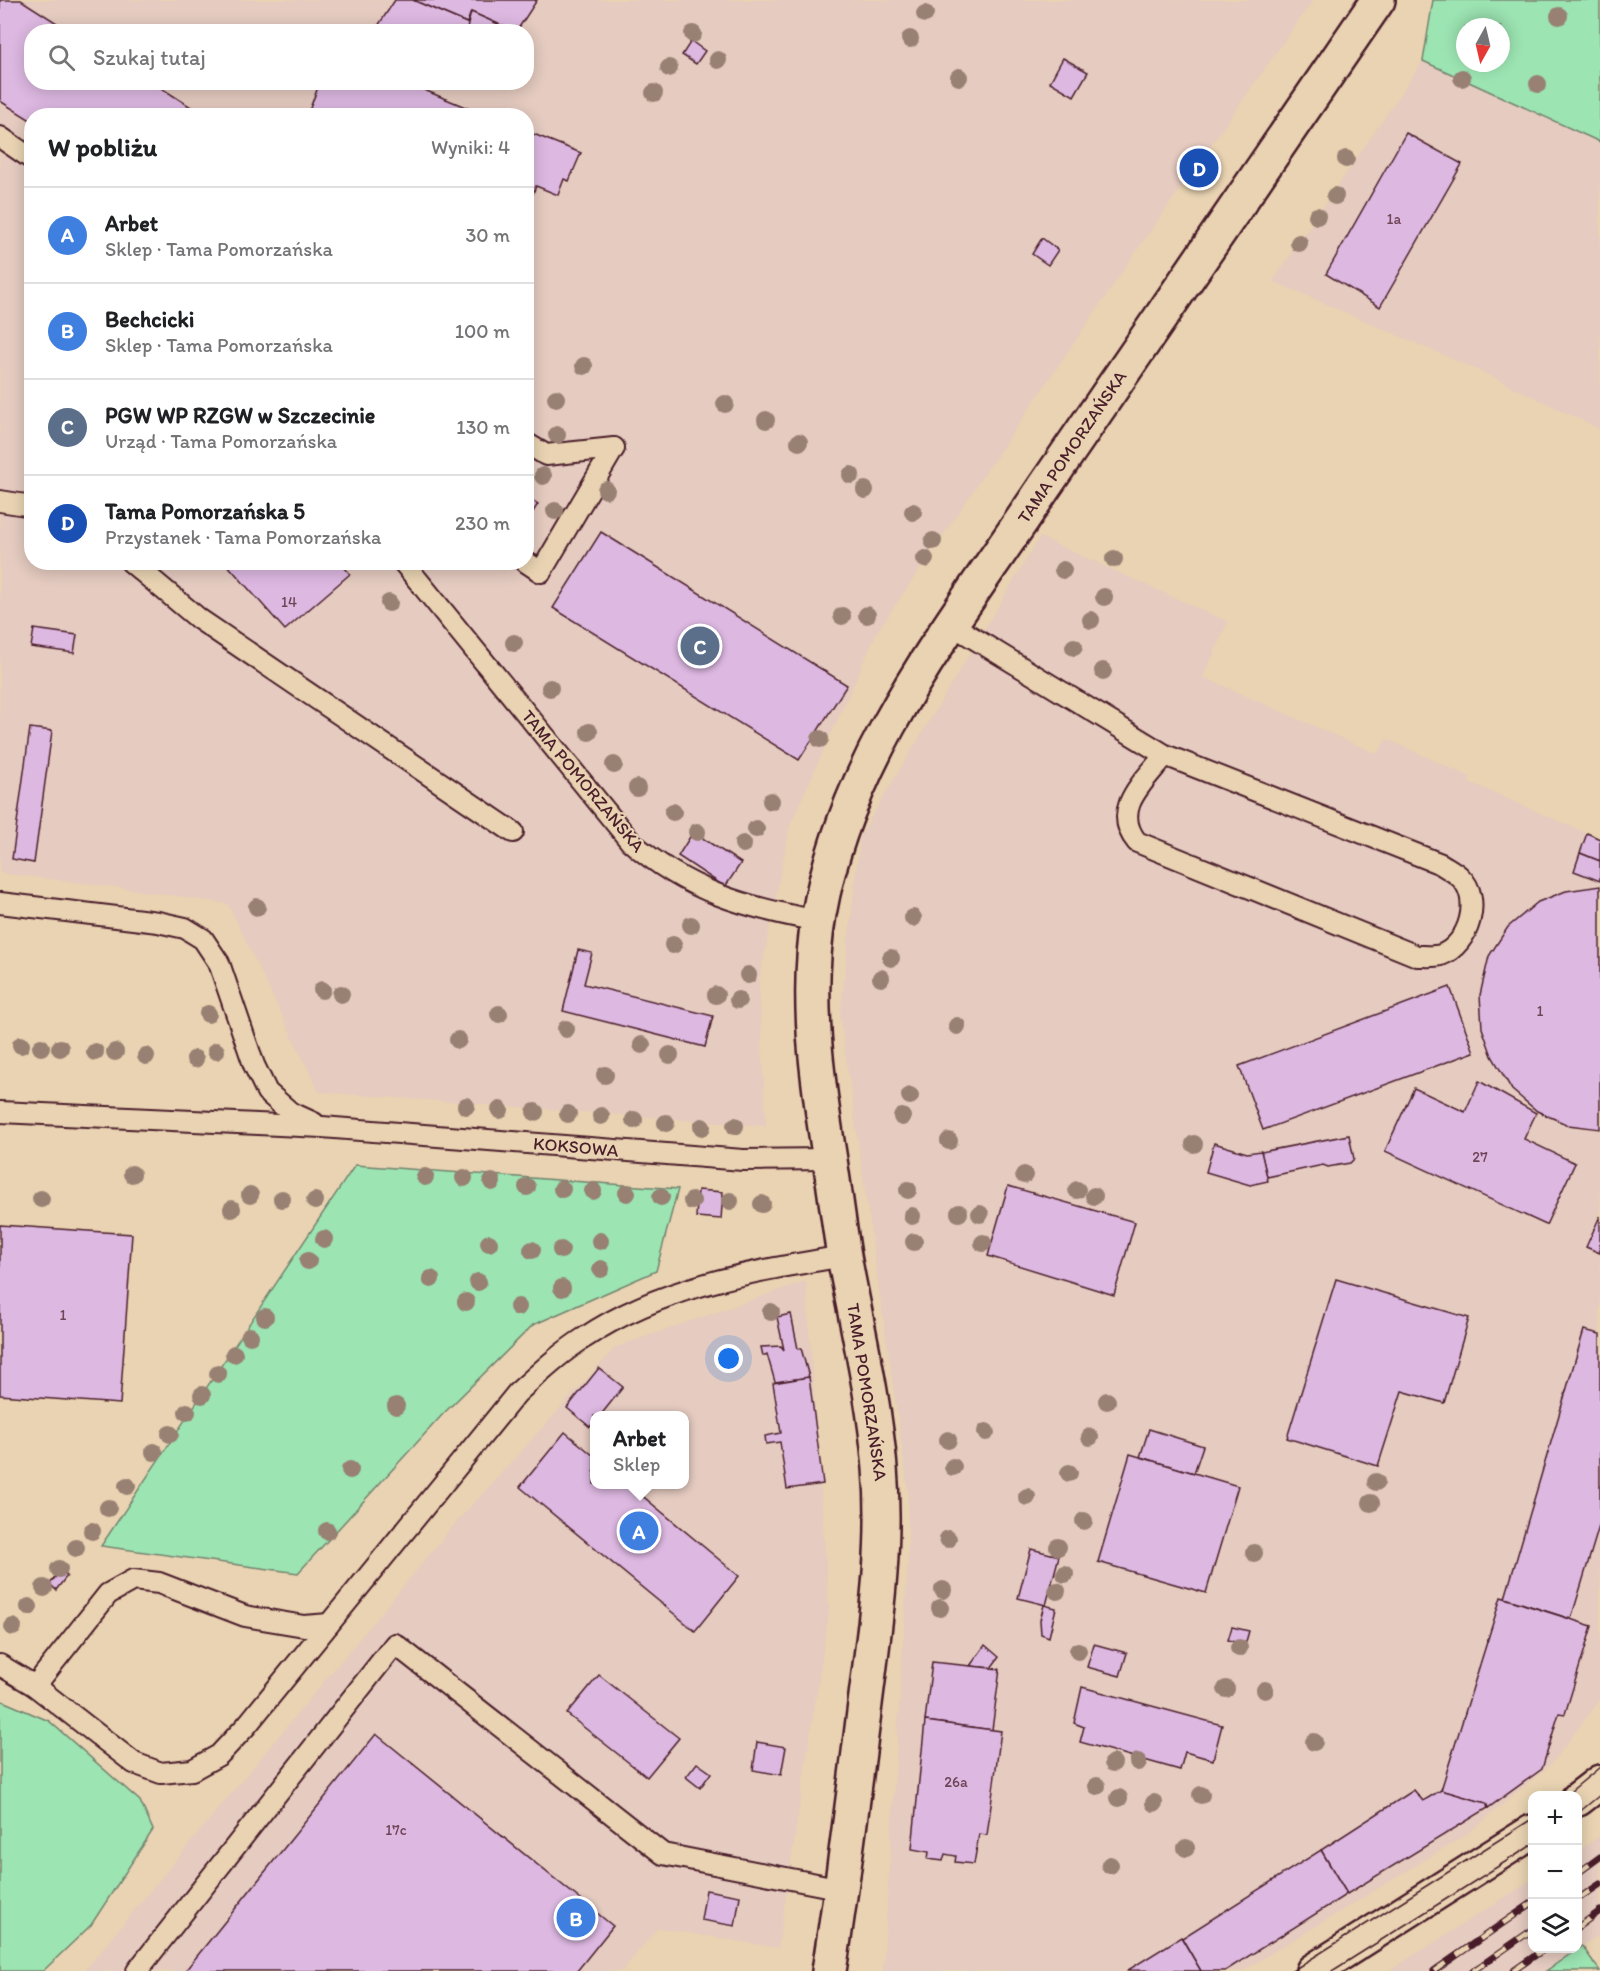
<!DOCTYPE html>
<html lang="pl">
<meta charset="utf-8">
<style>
:root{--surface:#fff;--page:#f6f6f6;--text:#202124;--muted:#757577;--line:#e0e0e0;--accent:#1a73e8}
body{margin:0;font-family:Itim,sans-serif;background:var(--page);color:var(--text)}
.controls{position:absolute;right:18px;bottom:18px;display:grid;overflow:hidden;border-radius:12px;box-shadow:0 3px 15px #0003}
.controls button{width:54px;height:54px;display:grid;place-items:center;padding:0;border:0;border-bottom:2px solid var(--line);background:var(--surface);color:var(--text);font:30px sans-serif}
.compass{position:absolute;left:1456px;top:18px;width:54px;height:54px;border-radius:50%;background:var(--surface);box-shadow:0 3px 15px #0003;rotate:188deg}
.you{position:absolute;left:729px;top:1359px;width:21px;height:21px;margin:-15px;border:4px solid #fff;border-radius:50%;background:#1a73e8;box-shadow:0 0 0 9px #1a73e833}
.badge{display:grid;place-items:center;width:39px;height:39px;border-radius:50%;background:var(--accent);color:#fff;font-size:20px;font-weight:700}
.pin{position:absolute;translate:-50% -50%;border:3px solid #fff;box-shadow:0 2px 6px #0006}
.popup{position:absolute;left:590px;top:1411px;width:99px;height:78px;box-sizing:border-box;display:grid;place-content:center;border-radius:12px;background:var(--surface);filter:drop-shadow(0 2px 4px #0005);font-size:20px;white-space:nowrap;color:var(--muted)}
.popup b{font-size:22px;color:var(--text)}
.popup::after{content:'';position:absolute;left:50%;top:100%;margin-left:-12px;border:12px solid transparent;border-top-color:var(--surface)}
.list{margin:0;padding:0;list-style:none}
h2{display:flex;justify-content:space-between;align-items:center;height:78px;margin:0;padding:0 24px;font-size:26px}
h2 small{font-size:20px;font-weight:400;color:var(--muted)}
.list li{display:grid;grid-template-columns:39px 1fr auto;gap:18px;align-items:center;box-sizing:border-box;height:96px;padding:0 24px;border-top:2px solid var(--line)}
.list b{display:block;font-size:22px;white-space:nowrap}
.list p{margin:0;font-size:20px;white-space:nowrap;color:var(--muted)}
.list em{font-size:20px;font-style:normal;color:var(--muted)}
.icon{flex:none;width:33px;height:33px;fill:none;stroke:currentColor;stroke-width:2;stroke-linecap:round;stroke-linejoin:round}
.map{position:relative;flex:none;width:1600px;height:1971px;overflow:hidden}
.search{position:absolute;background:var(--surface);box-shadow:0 3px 15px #0003;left:24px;top:24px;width:510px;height:66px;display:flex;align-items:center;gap:15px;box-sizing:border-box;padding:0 21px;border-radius:24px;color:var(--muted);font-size:22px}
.panel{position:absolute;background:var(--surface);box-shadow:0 3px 15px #0003;left:24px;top:108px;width:510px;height:462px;border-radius:24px}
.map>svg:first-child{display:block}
.built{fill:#e5cbc0;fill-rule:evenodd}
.green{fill:#9ce4b2;stroke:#73826e;stroke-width:1.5;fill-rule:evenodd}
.building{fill:#ddb8e1;stroke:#4a1f2b;stroke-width:1.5}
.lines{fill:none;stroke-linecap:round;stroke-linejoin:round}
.lane-casing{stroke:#4a1f2b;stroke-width:24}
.secondary-casing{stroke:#4a1f2b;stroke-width:38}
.lane{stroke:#e9d3b2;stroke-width:20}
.secondary{stroke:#e9d3b2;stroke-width:33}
.tram{stroke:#4a1f2b;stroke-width:1.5}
.rail-casing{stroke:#4a1f2b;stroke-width:7}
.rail{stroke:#e9d3b2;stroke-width:4.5;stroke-dasharray:14;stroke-linecap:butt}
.tree{fill:#988073}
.labels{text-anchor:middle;stroke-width:4.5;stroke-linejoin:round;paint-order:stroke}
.number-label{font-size:15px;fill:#6f4558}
.street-label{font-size:18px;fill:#4a1f2b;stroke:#e9d3b2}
</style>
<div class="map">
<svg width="1600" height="1971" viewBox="0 0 1600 1971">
<rect width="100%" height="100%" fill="#e9d3b2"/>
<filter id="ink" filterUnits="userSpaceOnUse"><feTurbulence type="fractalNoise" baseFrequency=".0167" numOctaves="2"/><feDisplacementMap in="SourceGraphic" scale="12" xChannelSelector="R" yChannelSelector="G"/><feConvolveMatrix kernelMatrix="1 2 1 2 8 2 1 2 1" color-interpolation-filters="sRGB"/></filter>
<g filter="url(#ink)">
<g class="built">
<path d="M0 0H1313L1137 250 877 632 790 825 759 981 766 1126 319 1092 228 904 123 888 0 873ZM32 32H526V82H32ZM32 116H526V562H32Z"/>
<path d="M1423 61 1600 142V429L1480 371 1273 281Z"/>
<path d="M1040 537 1228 622 1203 677 1377 754 1387 739 1470 777 1469 782 1600 839V1700L1551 1764 1466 1835 1242 1971H883L908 1561V1489L840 1016 860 836Z"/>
<path d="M806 1281 829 1611 778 1948 658 1928 622 1971H84L454 1525 616 1347ZM594 1416H684V1484H594Z"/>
<path d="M1600 1836V1934L1547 1971H1389L1532 1880V1948H1578V1851Z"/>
</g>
<g class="green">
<path d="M1433 0H1600V142L1423 61ZM1465 27H1501V63H1465Z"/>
<path d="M355 1165 678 1189 656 1271 533 1325 443 1414 298 1573 101 1546Z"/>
<path d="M0 1700 49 1721 140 1801 153 1830 91 1925 43 1971H0Z"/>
<path d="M1582 1946 1600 1971H1546Z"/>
</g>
<g class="building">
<path d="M0 0H21L71 32H32V82H152L205 116H32V121L0 101Z"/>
<path d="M395 0H413L469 24 466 32H374Z"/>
<path d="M413 0H537L516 32 471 12 467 23Z"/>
<path d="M471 12 514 31V32H466Z"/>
<path d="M691 41 705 51 696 64 682 55Z"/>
<path d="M1063 58 1088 72 1074 96 1050 82Z"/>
<path d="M320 82H405L487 116H307Z"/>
<path d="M526 131 581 153 569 181 564 179 558 195 536 186 526 211Z"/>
<path d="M1406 133 1462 164 1380 307 1326 274Z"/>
<path d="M1042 238 1058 250 1048 265 1032 254Z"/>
<path d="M526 496 538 504 526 523Z"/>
<path d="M601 532 847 685 799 760 553 608Z"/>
<path d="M225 562H340L350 574 285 630Z"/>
<path d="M34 629 77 635 74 653 31 647Z"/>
<path d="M30 728 52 731 34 863 12 859Z"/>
<path d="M693 832 741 863 725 887 678 856Z"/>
<path d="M1587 833 1600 839V861L1580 853Z"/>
<path d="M1580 853 1600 861V881L1574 871Z"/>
<path d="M1600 886V1129L1568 1125 1537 1111 1512 1090 1492 1056 1482 1028 1480 995 1489 956 1508 927 1538 902 1566 891Z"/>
<path d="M578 950 592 953 584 984 713 1016 705 1047 563 1011Z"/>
<path d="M1450 987 1474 1052 1263 1130 1239 1066Z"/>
<path d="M1479 1081 1536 1113 1524 1139 1575 1163 1546 1225 1385 1151 1414 1088 1465 1112Z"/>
<path d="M1349 1135 1354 1159 1350 1163 1328 1167 1323 1165 1267 1177 1261 1152Z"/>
<path d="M1214 1143 1247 1153 1261 1151 1268 1181 1250 1185 1206 1172Z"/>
<path d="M1008 1186 1135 1222 1114 1295 988 1256Z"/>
<path d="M698 1190 723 1192 721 1219 696 1217Z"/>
<path d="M1600 1216V1253L1586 1247Z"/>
<path d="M0 1225 132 1234 120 1404 0 1395Z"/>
<path d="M1336 1279 1469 1318 1444 1403 1402 1391 1378 1466 1287 1438Z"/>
<path d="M791 1314 798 1349 801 1348 809 1377 775 1382 767 1354 763 1356 761 1347 781 1346 784 1350 777 1317Z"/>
<path d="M1584 1330 1600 1334V1523L1571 1619 1505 1598Z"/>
<path d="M599 1368 623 1387 600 1416H594V1422L590 1427 567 1408Z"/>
<path d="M809 1377 823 1484 787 1489 780 1442 766 1444 765 1436 781 1433 773 1383Z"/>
<path d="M1149 1429 1203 1446 1194 1473 1140 1457Z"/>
<path d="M565 1432 594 1456V1484H628L739 1576 695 1631 520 1487Z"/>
<path d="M1130 1454 1238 1486 1206 1593 1098 1562Z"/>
<path d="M1031 1549 1059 1556 1046 1605 1018 1598Z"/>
<path d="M60 1571 67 1576 56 1590 50 1584Z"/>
<path d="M1501 1597 1592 1626 1565 1714 1559 1713 1542 1769 1488 1808 1486 1803 1441 1790Z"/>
<path d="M1044 1605 1056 1608 1049 1637 1041 1634 1040 1620Z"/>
<path d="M1232 1627 1249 1631 1245 1645 1228 1640Z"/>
<path d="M1094 1644 1127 1653 1120 1676 1087 1667Z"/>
<path d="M985 1645 999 1657 991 1668 970 1666Z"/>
<path d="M932 1662 1000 1669 992 1730 925 1721Z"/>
<path d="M599 1675 679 1738 647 1777 567 1714Z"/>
<path d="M1082 1687 1222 1725 1213 1760 1185 1752 1180 1770 1080 1742 1084 1727 1074 1723Z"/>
<path d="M925 1721 1001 1731 987 1835 979 1834 974 1864 955 1862 956 1856 945 1854 943 1861 928 1859 929 1852 912 1849Z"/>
<path d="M376 1734 613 1926 577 1971H185Z"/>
<path d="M757 1742 786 1747 781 1775 753 1770Z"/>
<path d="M697 1763 711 1773 700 1788 686 1777Z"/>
<path d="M1414 1790 1423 1801 1441 1790 1486 1803 1488 1808 1347 1894 1321 1850Z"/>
<path d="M1321 1850 1347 1894 1225 1971H1201L1182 1938Z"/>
<path d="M706 1890 740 1896 735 1926 701 1920Z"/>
<path d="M1181 1937 1201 1971 1128 1970Z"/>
</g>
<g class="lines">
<g class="lane-casing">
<g id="lane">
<path d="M0 137 32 159"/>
<path d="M526 443 546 455 614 448"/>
<path d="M0 501 32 506"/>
<path d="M131 562 199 619 513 832"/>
<path d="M403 562 630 841C687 891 744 907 818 921"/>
<path d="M526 562 541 572 614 448"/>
<path d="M952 625 1165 755 1441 864C1447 868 1455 872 1460 877 1483 898 1469 945 1441 955 1434 957 1424 956 1417 956L1137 842C1110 809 1144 782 1165 755"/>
<path d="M0 903 158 922 185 928 203 939 219 963 254 1065 267 1092 290 1112 314 1123"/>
<path d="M0 1112 322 1127 743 1160 830 1159"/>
<path d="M0 1665 35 1686 134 1763 161 1773 192 1770 219 1755 247 1725 517 1393C538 1374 559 1354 584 1338 661 1286 754 1271 844 1256"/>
<path d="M35 1686 108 1594 133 1580 159 1583 245 1616 304 1626 329 1624"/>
<path d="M137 1971 395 1644 663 1854 842 1889"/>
</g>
</g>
<g class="secondary-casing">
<g id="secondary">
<path d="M1578 1799 1600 1782"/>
<path d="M829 1971C843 1882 854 1793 865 1704 875 1626 887 1548 880 1468 874 1396 857 1327 844 1256 839 1224 835 1192 830 1160 817 1080 805 995 819 914 847 753 955 621 1043 489 1154 325 1267 163 1378 0"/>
<path d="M1313 1971 1532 1832"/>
</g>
</g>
<use href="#lane" class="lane"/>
<use href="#secondary" class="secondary"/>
<g class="tram">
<path d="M1565 1796 1600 1767"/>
<path d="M1578 1813 1600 1795"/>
<path d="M1292 1971 1532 1819"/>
<path d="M1332 1971 1532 1845"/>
</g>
<g class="rail-casing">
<g id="rail">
<path d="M1578 1873 1600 1857"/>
<path d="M1578 1899 1600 1884"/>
<path d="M1578 1927 1600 1911"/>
<path d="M1434 1971 1532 1903"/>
<path d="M1473 1971 1532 1930"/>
<path d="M1513 1971 1546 1948"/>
</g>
</g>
<use href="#rail" class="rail"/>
</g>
<g class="tree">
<circle cx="925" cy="14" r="9"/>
<circle cx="1559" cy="16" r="9"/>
<circle cx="693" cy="34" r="9"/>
<circle cx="910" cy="39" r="9"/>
<circle cx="718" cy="60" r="9"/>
<circle cx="669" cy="68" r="9"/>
<circle cx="959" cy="77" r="9"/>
<circle cx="1462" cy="78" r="9"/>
<circle cx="1538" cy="84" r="9"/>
<circle cx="654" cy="93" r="9"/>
<circle cx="1346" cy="159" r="9"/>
<circle cx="1335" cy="196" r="9"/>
<circle cx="1317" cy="216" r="9"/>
<circle cx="1299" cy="243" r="9"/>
<circle cx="584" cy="366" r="9"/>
<circle cx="556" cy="398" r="9"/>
<circle cx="725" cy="404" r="9"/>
<circle cx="766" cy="420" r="9"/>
<circle cx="557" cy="435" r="9"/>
<circle cx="799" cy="442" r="9"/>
<circle cx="851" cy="475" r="9"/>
<circle cx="543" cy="476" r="9"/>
<circle cx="606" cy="490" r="9"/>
<circle cx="865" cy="490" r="9"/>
<circle cx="555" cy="511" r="9"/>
<circle cx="913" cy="512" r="9"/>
<circle cx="933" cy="541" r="9"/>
<circle cx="925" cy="559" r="9"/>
<circle cx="1114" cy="559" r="9"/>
<circle cx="1063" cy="570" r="9"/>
<circle cx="1104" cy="597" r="9"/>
<circle cx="389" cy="603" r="9"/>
<circle cx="867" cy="615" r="9"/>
<circle cx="842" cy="616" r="9"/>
<circle cx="1091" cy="620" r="9"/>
<circle cx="514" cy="643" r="9"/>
<circle cx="1074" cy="647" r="9"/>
<circle cx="1103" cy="671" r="9"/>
<circle cx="550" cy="688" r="9"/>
<circle cx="589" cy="732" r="9"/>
<circle cx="820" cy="739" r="9"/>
<circle cx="614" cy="765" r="9"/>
<circle cx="637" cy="788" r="9"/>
<circle cx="771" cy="801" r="9"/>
<circle cx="673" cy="812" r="9"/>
<circle cx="756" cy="829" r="9"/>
<circle cx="697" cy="832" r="9"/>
<circle cx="743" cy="844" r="9"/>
<circle cx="257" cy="907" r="9"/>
<circle cx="913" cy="918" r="9"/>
<circle cx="691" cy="925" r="9"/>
<circle cx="673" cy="945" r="9"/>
<circle cx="891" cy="958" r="9"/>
<circle cx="748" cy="975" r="9"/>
<circle cx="881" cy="978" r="9"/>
<circle cx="322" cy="990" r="9"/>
<circle cx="341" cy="994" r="9"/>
<circle cx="716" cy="995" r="9"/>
<circle cx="738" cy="1000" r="9"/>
<circle cx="208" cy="1014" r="9"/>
<circle cx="499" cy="1014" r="9"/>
<circle cx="957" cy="1026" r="9"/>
<circle cx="566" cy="1029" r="9"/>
<circle cx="458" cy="1040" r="9"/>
<circle cx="21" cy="1045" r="9"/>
<circle cx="642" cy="1045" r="9"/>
<circle cx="41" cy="1047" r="9"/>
<circle cx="60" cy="1048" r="9"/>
<circle cx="216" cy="1051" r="9"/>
<circle cx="95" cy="1052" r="9"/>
<circle cx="115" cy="1052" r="9"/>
<circle cx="670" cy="1055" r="9"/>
<circle cx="146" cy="1056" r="9"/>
<circle cx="195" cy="1059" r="9"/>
<circle cx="605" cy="1075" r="9"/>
<circle cx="910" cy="1096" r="9"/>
<circle cx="466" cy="1106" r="9"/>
<circle cx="500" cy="1110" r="9"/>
<circle cx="535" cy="1112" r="9"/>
<circle cx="568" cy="1114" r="9"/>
<circle cx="601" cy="1116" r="9"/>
<circle cx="902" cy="1117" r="9"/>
<circle cx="634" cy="1120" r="9"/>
<circle cx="666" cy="1123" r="9"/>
<circle cx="735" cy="1126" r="9"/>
<circle cx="702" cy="1127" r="9"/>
<circle cx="949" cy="1141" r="9"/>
<circle cx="1194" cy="1144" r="9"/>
<circle cx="132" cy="1174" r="9"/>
<circle cx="1024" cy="1175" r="9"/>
<circle cx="425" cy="1177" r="9"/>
<circle cx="464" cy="1178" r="9"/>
<circle cx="492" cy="1182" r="9"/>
<circle cx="527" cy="1187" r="9"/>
<circle cx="562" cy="1189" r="9"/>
<circle cx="908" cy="1190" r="9"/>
<circle cx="1077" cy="1190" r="9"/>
<circle cx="593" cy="1191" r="9"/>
<circle cx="627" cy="1193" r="9"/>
<circle cx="250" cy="1195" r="9"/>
<circle cx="1094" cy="1196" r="9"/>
<circle cx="661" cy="1197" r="9"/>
<circle cx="41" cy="1199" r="9"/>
<circle cx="282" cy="1199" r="9"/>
<circle cx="315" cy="1201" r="9"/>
<circle cx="692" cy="1201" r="9"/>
<circle cx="730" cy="1201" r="9"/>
<circle cx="762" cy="1204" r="9"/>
<circle cx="232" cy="1209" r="9"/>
<circle cx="959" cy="1213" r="9"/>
<circle cx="980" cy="1214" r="9"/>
<circle cx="912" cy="1216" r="9"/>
<circle cx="324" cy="1239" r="9"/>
<circle cx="600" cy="1241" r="9"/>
<circle cx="914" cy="1242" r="9"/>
<circle cx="489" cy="1243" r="9"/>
<circle cx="983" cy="1243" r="9"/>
<circle cx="532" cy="1250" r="9"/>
<circle cx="561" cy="1250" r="9"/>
<circle cx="308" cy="1261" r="9"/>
<circle cx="601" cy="1269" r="9"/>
<circle cx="431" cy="1279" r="9"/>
<circle cx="478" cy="1282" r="9"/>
<circle cx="562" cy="1288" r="9"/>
<circle cx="466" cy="1302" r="9"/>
<circle cx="518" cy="1307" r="9"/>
<circle cx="771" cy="1312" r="9"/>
<circle cx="265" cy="1317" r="9"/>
<circle cx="250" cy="1336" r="9"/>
<circle cx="234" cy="1354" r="9"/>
<circle cx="218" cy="1374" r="9"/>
<circle cx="202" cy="1395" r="9"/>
<circle cx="1107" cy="1401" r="9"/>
<circle cx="396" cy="1406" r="9"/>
<circle cx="187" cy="1412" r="9"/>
<circle cx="986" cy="1432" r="9"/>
<circle cx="170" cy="1434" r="9"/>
<circle cx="1090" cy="1437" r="9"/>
<circle cx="948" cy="1440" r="9"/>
<circle cx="154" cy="1452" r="9"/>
<circle cx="953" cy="1467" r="9"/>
<circle cx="350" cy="1470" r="9"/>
<circle cx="1069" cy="1473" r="9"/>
<circle cx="1376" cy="1482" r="9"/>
<circle cx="127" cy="1486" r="9"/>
<circle cx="1027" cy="1497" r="9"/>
<circle cx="1371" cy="1503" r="9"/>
<circle cx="108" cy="1508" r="9"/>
<circle cx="1084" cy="1521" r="9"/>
<circle cx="92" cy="1531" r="9"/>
<circle cx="327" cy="1531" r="9"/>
<circle cx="948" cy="1539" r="9"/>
<circle cx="1058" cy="1547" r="9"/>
<circle cx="76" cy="1548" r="9"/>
<circle cx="1254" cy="1553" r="9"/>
<circle cx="59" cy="1569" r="9"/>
<circle cx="1065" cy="1574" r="9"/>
<circle cx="44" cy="1588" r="9"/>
<circle cx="943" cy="1590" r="9"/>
<circle cx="1057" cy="1591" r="9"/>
<circle cx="29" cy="1607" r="9"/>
<circle cx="940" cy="1608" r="9"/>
<circle cx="13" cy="1627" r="9"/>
<circle cx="1239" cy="1648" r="9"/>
<circle cx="1078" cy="1651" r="9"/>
<circle cx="1226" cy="1689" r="9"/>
<circle cx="1265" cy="1690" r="9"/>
<circle cx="1314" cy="1742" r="9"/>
<circle cx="1138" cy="1762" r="9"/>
<circle cx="1113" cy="1763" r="9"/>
<circle cx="1097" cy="1786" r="9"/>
<circle cx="1201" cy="1795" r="9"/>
<circle cx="1119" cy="1798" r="9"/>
<circle cx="1154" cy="1803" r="9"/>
<circle cx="1186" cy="1848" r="9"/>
<circle cx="1110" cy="1865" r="9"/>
</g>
</g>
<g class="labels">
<g class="number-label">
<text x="1394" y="224">1a</text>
<text x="289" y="607">14</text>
<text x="1540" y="1016">1</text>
<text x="1480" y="1162">27</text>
<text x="63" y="1320">1</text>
<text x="956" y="1787">26a</text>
<text x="396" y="1835">17c</text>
</g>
<g class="street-label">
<text transform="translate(1072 447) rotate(-56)" y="6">TAMA POMORZAŃSKA</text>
<text transform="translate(583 781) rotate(50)" y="6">TAMA POMORZAŃSKA</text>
<text transform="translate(576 1147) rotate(5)" y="6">KOKSOWA</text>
<text transform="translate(867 1392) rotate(81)" y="6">TAMA POMORZAŃSKA</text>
</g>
</g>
</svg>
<div class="controls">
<button>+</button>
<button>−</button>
<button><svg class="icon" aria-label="layers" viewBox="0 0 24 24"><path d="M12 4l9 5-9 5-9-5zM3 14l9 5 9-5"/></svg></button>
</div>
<svg class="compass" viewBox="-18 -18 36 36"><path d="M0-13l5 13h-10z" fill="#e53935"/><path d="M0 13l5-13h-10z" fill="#757577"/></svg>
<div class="you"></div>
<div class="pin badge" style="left:639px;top:1531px;background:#3f7fe0">A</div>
<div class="popup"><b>Arbet</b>Sklep</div>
<div class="pin badge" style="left:576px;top:1918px;background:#3f7fe0">B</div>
<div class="pin badge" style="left:700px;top:646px;background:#5c6f8a">C</div>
<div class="pin badge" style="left:1199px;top:168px;background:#1a4fb4">D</div>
<div class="search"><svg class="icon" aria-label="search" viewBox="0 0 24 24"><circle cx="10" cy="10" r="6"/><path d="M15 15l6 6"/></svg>Szukaj tutaj</div>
<section class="panel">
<h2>W pobliżu<small>Wyniki: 4</small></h2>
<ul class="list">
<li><span class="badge" style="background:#3f7fe0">A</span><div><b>Arbet</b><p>Sklep · Tama Pomorzańska</p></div><em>30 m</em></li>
<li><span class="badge" style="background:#3f7fe0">B</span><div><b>Bechcicki</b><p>Sklep · Tama Pomorzańska</p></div><em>100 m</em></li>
<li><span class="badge" style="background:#5c6f8a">C</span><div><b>PGW WP RZGW w Szczecinie</b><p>Urząd · Tama Pomorzańska</p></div><em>130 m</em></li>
<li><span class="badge" style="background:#1a4fb4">D</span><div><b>Tama Pomorzańska 5</b><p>Przystanek · Tama Pomorzańska</p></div><em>230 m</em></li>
</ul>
</section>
</div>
